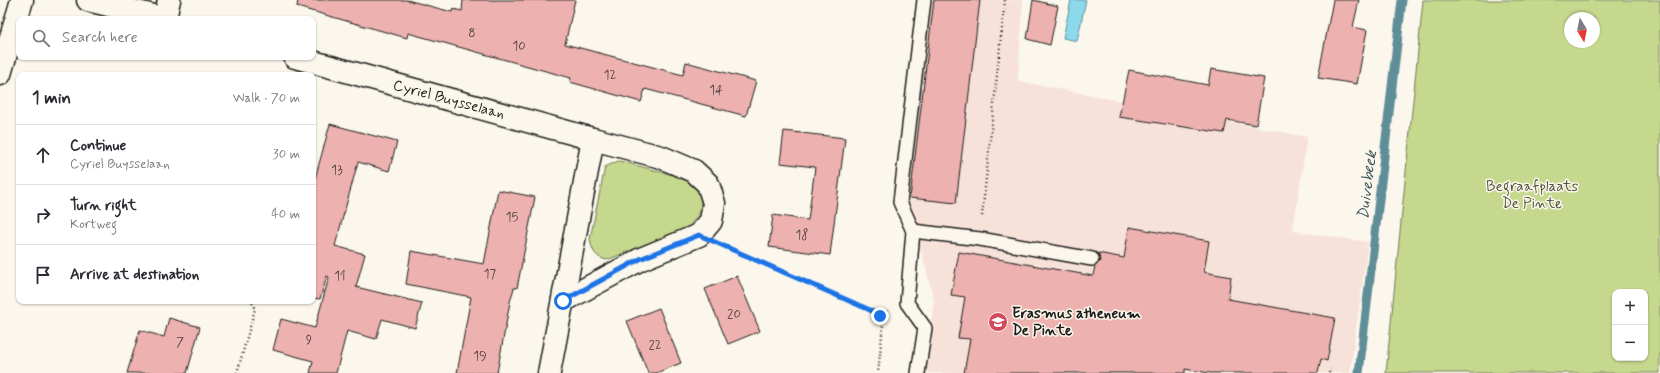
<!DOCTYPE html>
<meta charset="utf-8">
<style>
:root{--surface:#fff;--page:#f2f2f3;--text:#2b2b33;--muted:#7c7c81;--line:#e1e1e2}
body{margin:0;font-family:Mynerve,sans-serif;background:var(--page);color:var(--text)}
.controls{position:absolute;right:12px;bottom:12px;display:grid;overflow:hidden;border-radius:8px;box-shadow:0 1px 3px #0004}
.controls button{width:36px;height:36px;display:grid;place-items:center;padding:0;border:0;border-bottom:1px solid var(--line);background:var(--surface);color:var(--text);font:20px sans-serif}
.compass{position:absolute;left:1564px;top:12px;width:36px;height:36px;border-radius:50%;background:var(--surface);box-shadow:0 1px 3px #0004;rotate:170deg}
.stop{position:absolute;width:12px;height:12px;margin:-9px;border:3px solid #1a73e8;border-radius:50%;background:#fff}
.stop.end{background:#1a73e8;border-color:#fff;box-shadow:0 1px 4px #0008}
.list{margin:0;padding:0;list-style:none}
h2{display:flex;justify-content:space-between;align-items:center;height:52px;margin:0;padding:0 16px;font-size:17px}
h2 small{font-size:13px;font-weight:400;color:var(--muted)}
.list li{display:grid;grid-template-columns:26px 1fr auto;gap:12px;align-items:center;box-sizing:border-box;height:60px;padding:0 16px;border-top:1px solid var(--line)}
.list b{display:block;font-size:15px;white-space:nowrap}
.list p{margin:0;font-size:13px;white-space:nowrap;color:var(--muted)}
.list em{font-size:13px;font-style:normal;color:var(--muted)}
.icon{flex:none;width:22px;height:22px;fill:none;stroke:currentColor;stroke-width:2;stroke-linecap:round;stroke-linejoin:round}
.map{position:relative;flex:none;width:1660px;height:373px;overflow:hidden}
.search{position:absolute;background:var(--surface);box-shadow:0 1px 3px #0004;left:16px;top:16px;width:300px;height:44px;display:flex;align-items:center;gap:10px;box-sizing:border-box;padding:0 14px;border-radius:8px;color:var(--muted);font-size:15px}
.panel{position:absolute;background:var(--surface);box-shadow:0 1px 3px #0004;left:16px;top:72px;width:300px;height:232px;border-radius:8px}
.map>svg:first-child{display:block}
.built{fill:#f7e2da}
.green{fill:#c5d88d;stroke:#707a54;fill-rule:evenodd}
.water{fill:#8cd9eb;stroke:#5f8d98}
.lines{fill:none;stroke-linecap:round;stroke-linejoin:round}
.stream{stroke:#5f8d98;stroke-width:9}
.building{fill:#edb2af;stroke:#1c1c1c}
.service-casing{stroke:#1c1c1c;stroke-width:16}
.minor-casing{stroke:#1c1c1c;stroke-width:25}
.path{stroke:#1c1c1c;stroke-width:2.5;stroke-dasharray:1 3;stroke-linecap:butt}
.service{stroke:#fbf7ec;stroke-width:13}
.minor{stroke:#fbf7ec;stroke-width:22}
.route{stroke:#1a73e8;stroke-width:5}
.labels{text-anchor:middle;stroke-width:3;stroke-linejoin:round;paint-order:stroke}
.number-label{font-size:13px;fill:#504241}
.street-label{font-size:15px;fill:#1c1c1c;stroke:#fbf7ec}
.park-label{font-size:15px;fill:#4f543e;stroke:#fbf7ec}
.poi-label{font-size:15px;font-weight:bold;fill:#1c1c1c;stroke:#fbf7ec;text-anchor:start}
.water-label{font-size:16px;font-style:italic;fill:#3e555a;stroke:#fbf7ec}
</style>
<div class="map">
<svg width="1660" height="373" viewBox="0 0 1660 373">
<rect width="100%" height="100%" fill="#fbf7ec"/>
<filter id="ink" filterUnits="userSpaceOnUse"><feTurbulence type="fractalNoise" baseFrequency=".025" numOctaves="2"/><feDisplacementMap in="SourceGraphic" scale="8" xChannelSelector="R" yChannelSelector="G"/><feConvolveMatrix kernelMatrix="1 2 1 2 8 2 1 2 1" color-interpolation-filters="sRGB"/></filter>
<g filter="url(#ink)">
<path class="built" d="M931 0H1023L1018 81 1307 137 1293 231 1368 242 1350 373H923L934 300 908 201Z"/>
<g class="green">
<path d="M1423 0H1660V373H1386ZM1570 18H1594V42H1570ZM1615 292H1645V358H1615Z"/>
<path d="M618 161 624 162C639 166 654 170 669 174 675 175 684 176 689 180 708 193 702 214 688 227L607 260C595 258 592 250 590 239L605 167Z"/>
</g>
<path class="water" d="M1071 0H1086L1077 41 1063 38Z"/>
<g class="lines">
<path class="stream" d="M1359 373 1402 0"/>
</g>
<g class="building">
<path d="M298 0H407L452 12 453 9 462 11 463 0H575L565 44 683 75 686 62 756 81 746 116 645 89 641 102 570 82 571 78 408 33 407 38 297 7Z"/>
<path d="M934 0H980L956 203 910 198Z"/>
<path d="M1033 0 1058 6 1050 45 1027 39Z"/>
<path d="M1333 0H1359L1353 27 1367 30 1357 84 1318 78Z"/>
<path d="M1211 69 1264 78 1256 125 1227 120 1224 133 1119 117 1129 70 1208 85Z"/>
<path d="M330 124 397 142 389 171 358 162 335 246 365 254 356 287 422 303 415 328 382 319 376 339 347 331 336 373H310L313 361 273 350 281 319 315 328 329 277 327 276 320 299 313 298V186Z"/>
<path d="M784 131 845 138 830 255 769 247 773 215 808 220 815 167 780 163Z"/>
<path d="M498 190 535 197 517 288H514L510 302 497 373H457L471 297 406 284 411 251 484 264Z"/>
<path d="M1129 227 1209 241 1204 272 1231 277 1228 299 1335 318 1327 361 1321 359 1318 373H1210L1185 369V373H964L970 339 958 338 965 297 951 295 959 252 1093 276 1095 266 1100 261 1098 253 1124 258Z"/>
<path d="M737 276 760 331 728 344 705 289Z"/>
<path d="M659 308 681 363 656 373H648L627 321Z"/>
<path d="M169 318 200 327 187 373H127L140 330 164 337Z"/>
</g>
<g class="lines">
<g class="service-casing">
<g id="service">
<path d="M913 231 980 239 1092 259"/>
<path d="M918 373 925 328 907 303 913 231 900 202 924 0"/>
</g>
</g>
<g class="minor-casing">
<g id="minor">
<path d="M88 0 166 19"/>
<path d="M165 19 169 0"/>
<path d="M295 57 593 139 549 373"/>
<path d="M0 74 22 0"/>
<path d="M563 301 641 259 699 235 711 221 714 203 708 184 694 171 661 157 593 139"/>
</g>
</g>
<g class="path">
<path d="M982 216 1005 0"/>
<path d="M725 247 870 310 880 316 883 325 878 373"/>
<path d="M880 316 888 311"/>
<path d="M237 373 255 309 251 301"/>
<path d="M1329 373 1330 369"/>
</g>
<use href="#service" class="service"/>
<use href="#minor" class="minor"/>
</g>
</g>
<g class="lines" filter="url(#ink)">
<path class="route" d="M563 301 640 259 699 235 870 310 880 316"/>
</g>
<defs>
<g id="school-disc" transform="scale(1)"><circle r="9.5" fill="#d1495b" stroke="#fbf7ec"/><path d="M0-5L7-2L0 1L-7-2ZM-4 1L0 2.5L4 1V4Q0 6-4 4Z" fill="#fff"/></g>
</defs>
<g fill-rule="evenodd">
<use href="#school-disc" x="998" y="322"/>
</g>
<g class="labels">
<g class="number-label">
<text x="472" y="37">8</text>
<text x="519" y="50">10</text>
<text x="610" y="79">12</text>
<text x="716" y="94">14</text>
<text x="337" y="174">13</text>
<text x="512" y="221">15</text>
<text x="802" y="239">18</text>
<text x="490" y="278">17</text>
<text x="340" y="280">11</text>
<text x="734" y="318">20</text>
<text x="309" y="344">9</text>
<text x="180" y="346">7</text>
<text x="655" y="349">22</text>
<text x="480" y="360">19</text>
</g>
<g class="street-label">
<text transform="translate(449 99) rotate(15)" y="5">Cyriel Buysselaan</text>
</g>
<g class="park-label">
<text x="1532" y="191">Begraafplaats<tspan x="1532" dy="17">De Pinte</tspan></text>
</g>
<g class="poi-label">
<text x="1012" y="318">Erasmus atheneum<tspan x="1012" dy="17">De Pinte</tspan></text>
</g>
<g class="water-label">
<text transform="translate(1366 185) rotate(-83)" y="6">Duivebeek</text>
</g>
</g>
</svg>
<div class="controls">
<button>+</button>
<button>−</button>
</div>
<svg class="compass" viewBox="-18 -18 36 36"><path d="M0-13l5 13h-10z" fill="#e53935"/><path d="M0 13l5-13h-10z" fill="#7c7c81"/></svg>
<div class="stop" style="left:563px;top:301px"></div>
<div class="stop end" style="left:880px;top:316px"></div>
<div class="search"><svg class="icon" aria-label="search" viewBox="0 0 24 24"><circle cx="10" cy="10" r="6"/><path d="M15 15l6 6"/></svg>Search here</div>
<section class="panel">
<h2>1 min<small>Walk · 70 m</small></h2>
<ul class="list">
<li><svg class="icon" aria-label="ahead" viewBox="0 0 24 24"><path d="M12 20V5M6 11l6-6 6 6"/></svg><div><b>Continue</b><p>Cyriel Buysselaan</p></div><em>30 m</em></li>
<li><svg class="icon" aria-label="right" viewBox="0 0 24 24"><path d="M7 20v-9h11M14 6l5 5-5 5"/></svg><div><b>Turn right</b><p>Kortweg</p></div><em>40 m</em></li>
<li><svg class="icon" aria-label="arrive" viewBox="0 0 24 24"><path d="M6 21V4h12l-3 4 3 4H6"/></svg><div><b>Arrive at destination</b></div></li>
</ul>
</section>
</div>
